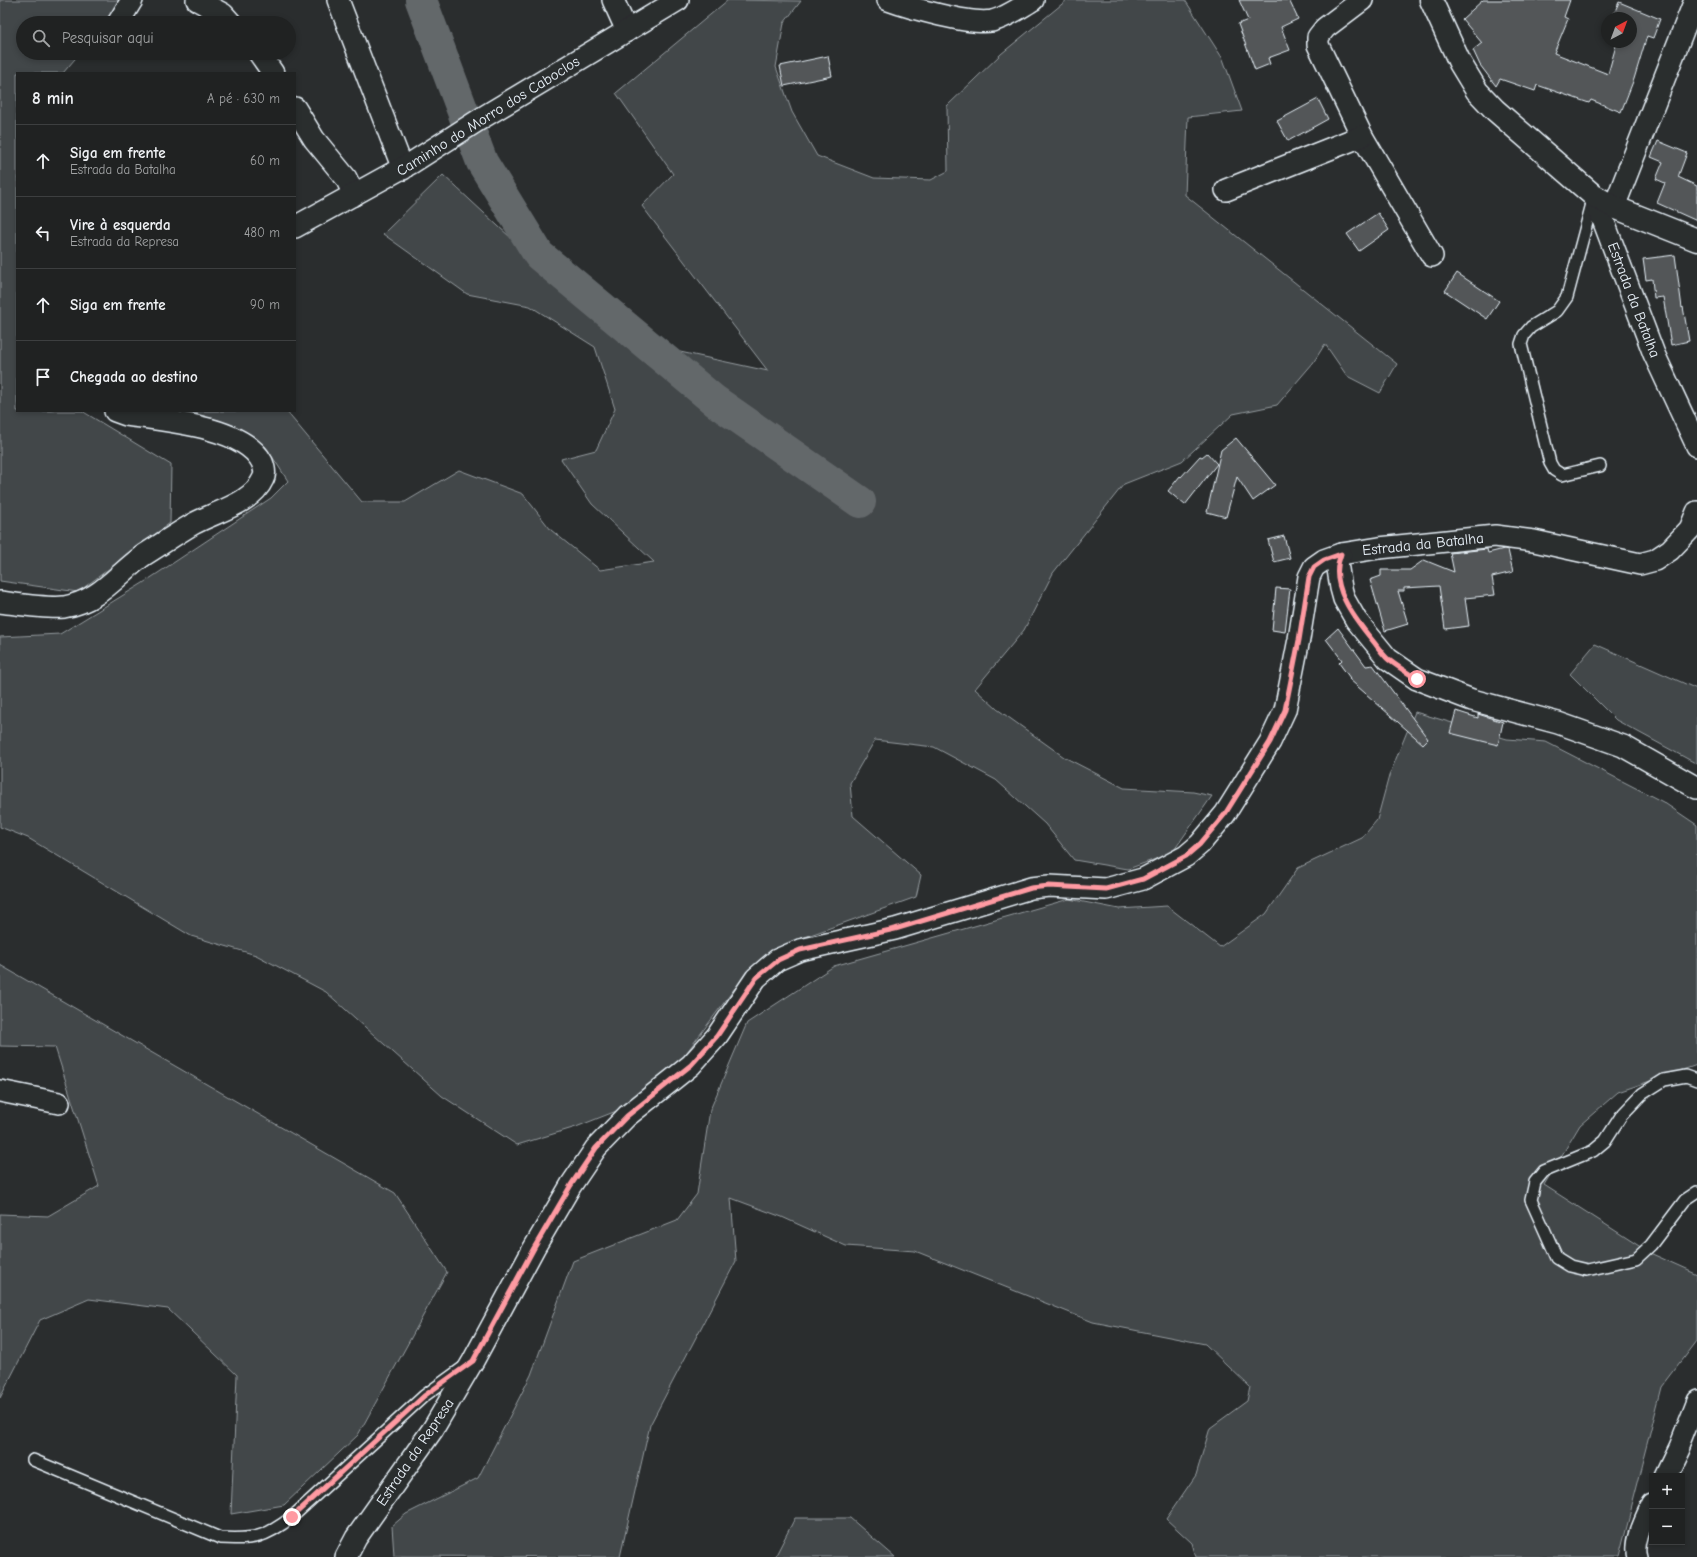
<!DOCTYPE html>
<html lang="pt">
<meta charset="utf-8">
<style>
:root{--surface:#202222;--page:#2d2f2f;--text:#f1f3f6;--muted:#a2a4a5;--line:#3d3f40}
body{margin:0;font-family:"Comic Neue",sans-serif;background:var(--page);color:var(--text)}
.controls{position:absolute;right:12px;bottom:12px;display:grid;overflow:hidden;border-radius:0px;box-shadow:0 2px 6px #0003}
.controls button{width:36px;height:36px;display:grid;place-items:center;padding:0;border:0;border-bottom:1px solid var(--line);background:var(--surface);color:var(--text);font:20px sans-serif}
.compass{position:absolute;left:1601px;top:12px;width:36px;height:36px;border-radius:50%;background:var(--surface);box-shadow:0 2px 6px #0003;rotate:41deg}
.stop{position:absolute;width:12px;height:12px;margin:-9px;border:3px solid #ff9aa2;border-radius:50%;background:#fff}
.stop.end{background:#ff9aa2;border-color:#fff;box-shadow:0 1px 4px #0008}
.list{margin:0;padding:0;list-style:none}
h2{display:flex;justify-content:space-between;align-items:center;height:52px;margin:0;padding:0 16px;font-size:17px}
h2 small{font-size:13px;font-weight:400;color:var(--muted)}
.list li{display:grid;grid-template-columns:26px 1fr auto;gap:12px;align-items:center;box-sizing:border-box;height:72px;padding:0 16px;border-top:1px solid var(--line)}
.list b{display:block;font-size:15px;white-space:nowrap}
.list p{margin:0;font-size:13px;white-space:nowrap;color:var(--muted)}
.list em{font-size:13px;font-style:normal;color:var(--muted)}
.icon{flex:none;width:22px;height:22px;fill:none;stroke:currentColor;stroke-width:2;stroke-linecap:round;stroke-linejoin:round}
.map{position:relative;flex:none;width:1697px;height:1557px;overflow:hidden}
.search{position:absolute;background:var(--surface);box-shadow:0 2px 6px #0003;left:16px;top:16px;width:280px;height:44px;display:flex;align-items:center;gap:10px;box-sizing:border-box;padding:0 14px;border-radius:22px;color:var(--muted);font-size:15px}
.panel{position:absolute;background:var(--surface);box-shadow:0 2px 6px #0003;left:16px;top:72px;width:280px;height:340px;border-radius:0px}
.map>svg:first-child{display:block}
.green{fill:#424648;stroke:#959ca0}
.lines{fill:none;stroke-linecap:round;stroke-linejoin:round}
.river{stroke:#63686b;stroke-width:32}
.building{fill:#535759;stroke:#e8f1f8}
.service-casing{stroke:#e8f1f8;stroke-width:14}
.minor-casing{stroke:#e8f1f8;stroke-width:24}
.tertiary-casing{stroke:#e8f1f8;stroke-width:25}
.service{stroke:#2a2d2e;stroke-width:11}
.minor{stroke:#2a2d2e;stroke-width:21}
.tertiary{stroke:#2a2d2e;stroke-width:22}
.route{stroke:#ff9aa2;stroke-width:5}
.labels{text-anchor:middle;stroke-width:3.5;stroke-linejoin:round;paint-order:stroke}
.street-label{font-size:15px;fill:#e8f1f8;stroke:#2a2d2e}
</style>
<div class="map">
<svg width="1697" height="1557" viewBox="0 0 1697 1557">
<rect width="100%" height="100%" fill="#2a2d2e"/>
<filter id="ink" filterUnits="userSpaceOnUse"><feTurbulence type="fractalNoise" baseFrequency=".025" numOctaves="2"/><feDisplacementMap in="SourceGraphic" scale="8" xChannelSelector="R" yChannelSelector="G"/><feConvolveMatrix kernelMatrix="1 2 1 2 8 2 1 2 1" color-interpolation-filters="sRGB"/></filter>
<g filter="url(#ink)">
<g class="green">
<path d="M0 0H124L105 23H23V53H80L63 73H17V411H82L171 465 170 523 78 592 0 581Z"/>
<path d="M728 0 801 1 784 23 776 67 792 112 817 156 874 178 931 180 948 171 947 106 1001 54 1067 0H1185L1223 59 1242 111 1188 117 1185 195 1397 364 1380 393 1347 376 1325 344 1313 363 1277 405 1233 414 1182 461 1124 484 1053 573 1024 630 975 689 997 709 1064 757 1124 788 1193 792 1212 796 1172 853 1128 869 1074 860 1045 824 996 780 934 747 875 740 850 783 853 816 921 875 916 897 788 943 735 988 663 1084 629 1106 576 1127 517 1145 442 1096 326 992 256 955 191 936 28 838 0 827V637L60 634 143 583 271 498 288 481 266 447 242 430 190 411H286L362 502H405L459 470 523 494 551 530 600 570 654 562 592 504 561 459 596 450 615 409 595 347 530 306 467 294 383 234 443 175 620 339 768 371 642 206 673 174 616 93Z"/>
<path d="M1595 644 1697 689V764L1616 720 1570 674Z"/>
<path d="M1415 712 1507 739 1546 742 1663 802 1697 825V1065L1618 1092 1580 1125 1544 1185 1650 1253 1697 1274V1341L1662 1387 1618 1557H1196L1192 1543 1166 1519 1196 1475 1210 1428 1247 1401 1250 1387 1205 1344 1093 1322 915 1251 846 1246 782 1217 731 1198 736 1261 650 1425 620 1557 394 1556 392 1526 406 1514 478 1478 531 1375 573 1261 677 1220 697 1194 710 1110 747 1023 834 966 1069 899 1119 909 1167 906 1220 947 1266 914 1298 868 1362 838 1377 820 1389 776Z"/>
<path d="M0 965 395 1193 447 1272 358 1435 284 1505 231 1514 237 1375 168 1309 89 1299 40 1320 0 1398V1214L48 1216 99 1186 55 1047 0 1046Z"/>
<path d="M795 1518H850L895 1557H775Z"/>
</g>
<g class="lines">
<path class="river" d="M421 0 482 162 539 255 715 401 860 502"/>
</g>
<g class="building">
<path d="M1239 0H1289L1298 19 1281 27 1290 50 1268 58 1270 64 1255 70 1238 24 1248 20Z"/>
<path d="M1483 0H1570L1564 17 1568 19 1554 53 1608 74 1617 42H1631V18H1612L1619 2 1660 19 1653 38 1647 36 1634 79 1621 112 1591 100 1589 103 1537 85 1535 91 1500 79 1496 86 1480 65 1473 50 1482 43 1462 19Z"/>
<path d="M828 56 832 76 784 86 780 66Z"/>
<path d="M1318 99 1328 119 1288 141 1277 121Z"/>
<path d="M1658 141 1687 153 1678 177 1697 186V221L1657 203 1665 183 1656 179 1663 162 1651 157Z"/>
<path d="M1378 213 1389 230 1359 251 1347 234Z"/>
<path d="M1675 255 1682 308 1683 307 1689 341 1671 345 1663 297 1654 298 1652 279 1646 280 1643 259Z"/>
<path d="M1457 273 1499 301 1487 319 1445 291Z"/>
<path d="M1236 438 1275 485 1253 501 1237 477 1226 517 1207 512 1221 450Z"/>
<path d="M1207 453 1217 464 1185 505 1168 491 1180 476 1181 477 1200 456 1202 457Z"/>
<path d="M1284 536 1290 558 1274 562 1268 540Z"/>
<path d="M1487 549 1488 553 1504 549 1508 550 1513 572 1492 577 1495 595 1465 598 1469 626 1445 629 1439 586 1404 588V591H1398L1408 624 1385 631 1370 580 1381 576V570H1410L1424 560 1454 572 1450 553Z"/>
<path d="M1276 588 1290 589 1285 632 1272 630Z"/>
<path d="M1338 628 1366 666 1373 665 1428 739 1423 744 1349 679 1350 678 1339 663 1342 660 1326 639Z"/>
<path d="M1456 711 1478 718V714L1503 722 1498 745 1450 733Z"/>
</g>
<g class="lines">
<g class="service-casing">
<g id="service">
<path d="M1593 200 1567 297 1557 311 1531 327 1524 335 1521 344 1550 463 1554 470 1562 475 1600 466"/>
<path d="M1697 1080 1686 1076 1664 1080 1642 1094 1621 1116 1605 1141 1593 1151 1544 1171 1535 1182 1531 1200 1557 1258 1570 1266 1587 1270 1636 1259 1651 1245 1685 1200 1697 1192"/>
<path d="M33 1460 220 1538C253 1540 265 1538 292 1517L424 1396 464 1367"/>
</g>
</g>
<g class="minor-casing">
<g id="minor">
<path d="M197 0 223 14 231 23"/>
<path d="M338 0 403 169"/>
<path d="M613 0 627 31"/>
<path d="M888 0C910 8 970 25 992 21 1006 18 1021 7 1033 0"/>
<path d="M1362 0 1325 28 1318 37V45L1362 136 1432 256"/>
<path d="M118 23 132 0"/>
<path d="M259 53 273 73"/>
<path d="M295 108 314 139 346 178 354 195"/>
<path d="M1226 190 1362 136"/>
<path d="M1594 196 1654 354 1697 446"/>
<path d="M1614 207 1695 0"/>
<path d="M295 227 413 162 485 116 678 0"/>
<path d="M1697 512 1690 529 1670 550 1655 560 1640 564 1534 541 1495 536 1379 548 1341 554 1337 563 1341 588 1344 599 1356 620 1388 659 1417 679 1472 700 1558 723 1623 746 1697 788"/>
<path d="M0 602C17 604 48 609 64 607 100 601 116 575 144 555 160 545 176 534 193 524 214 512 252 504 263 479 266 474 264 467 262 462 244 426 161 420 126 415L115 411"/>
<path d="M0 1091 59 1103"/>
<path d="M1665 1476 1679 1447 1697 1401"/>
<path d="M346 1557 356 1538 433 1429 473 1361 534 1248 571 1185 596 1148 627 1116 691 1065 717 1036 756 978 777 960 800 950 895 929 1031 888 1049 886 1106 889 1143 879 1186 856 1200 844 1225 814 1270 742 1285 710 1299 639 1309 577 1314 567 1324 560 1341 554"/>
<path d="M1638 1557C1633 1541 1645 1519 1652 1504"/>
</g>
</g>
<g class="tertiary-casing">
<path id="tertiary" d="M1431 0 1460 63 1477 91 1495 110 1594 196 1614 207 1697 240"/>
</g>
<use href="#service" class="service"/>
<use href="#minor" class="minor"/>
<use href="#tertiary" class="tertiary"/>
</g>
</g>
<g class="lines" filter="url(#ink)">
<path class="route" d="M292 1517 424 1396 473 1361 534 1248 571 1185 596 1148 627 1116 691 1065 717 1036 756 978 778 960 800 950 895 929 1031 888 1049 886 1106 889 1143 879 1186 856 1200 844 1225 814 1270 742 1285 710 1299 640 1309 577 1314 567 1324 560 1341 554C1328 585 1354 618 1373 641 1378 647 1383 655 1389 660 1398 667 1408 673 1417 679"/>
</g>
<g class="labels">
<g class="street-label">
<text transform="translate(488 116) rotate(-32)" y="5">Caminho do Morro dos Caboclos</text>
<text transform="translate(1634 300) rotate(69)" y="5">Estrada da Batalha</text>
<text transform="translate(1423 544) rotate(-6)" y="5">Estrada da Batalha</text>
<text transform="translate(415 1452) rotate(-56)" y="5">Estrada da Represa</text>
</g>
</g>
</svg>
<div class="controls">
<button>+</button>
<button>−</button>
</div>
<svg class="compass" viewBox="-18 -18 36 36"><path d="M0-13l5 13h-10z" fill="#e53935"/><path d="M0 13l5-13h-10z" fill="#a2a4a5"/></svg>
<div class="stop" style="left:1417px;top:679px"></div>
<div class="stop end" style="left:292px;top:1517px"></div>
<div class="search"><svg class="icon" aria-label="search" viewBox="0 0 24 24"><circle cx="10" cy="10" r="6"/><path d="M15 15l6 6"/></svg>Pesquisar aqui</div>
<section class="panel">
<h2>8 min<small>A pé · 630 m</small></h2>
<ul class="list">
<li><svg class="icon" aria-label="ahead" viewBox="0 0 24 24"><path d="M12 20V5M6 11l6-6 6 6"/></svg><div><b>Siga em frente</b><p>Estrada da Batalha</p></div><em>60 m</em></li>
<li><svg class="icon" aria-label="left" viewBox="0 0 24 24"><path d="M17 20v-9H6M10 6l-5 5 5 5"/></svg><div><b>Vire à esquerda</b><p>Estrada da Represa</p></div><em>480 m</em></li>
<li><svg class="icon" aria-label="ahead" viewBox="0 0 24 24"><path d="M12 20V5M6 11l6-6 6 6"/></svg><div><b>Siga em frente</b></div><em>90 m</em></li>
<li><svg class="icon" aria-label="arrive" viewBox="0 0 24 24"><path d="M6 21V4h12l-3 4 3 4H6"/></svg><div><b>Chegada ao destino</b></div></li>
</ul>
</section>
</div>
